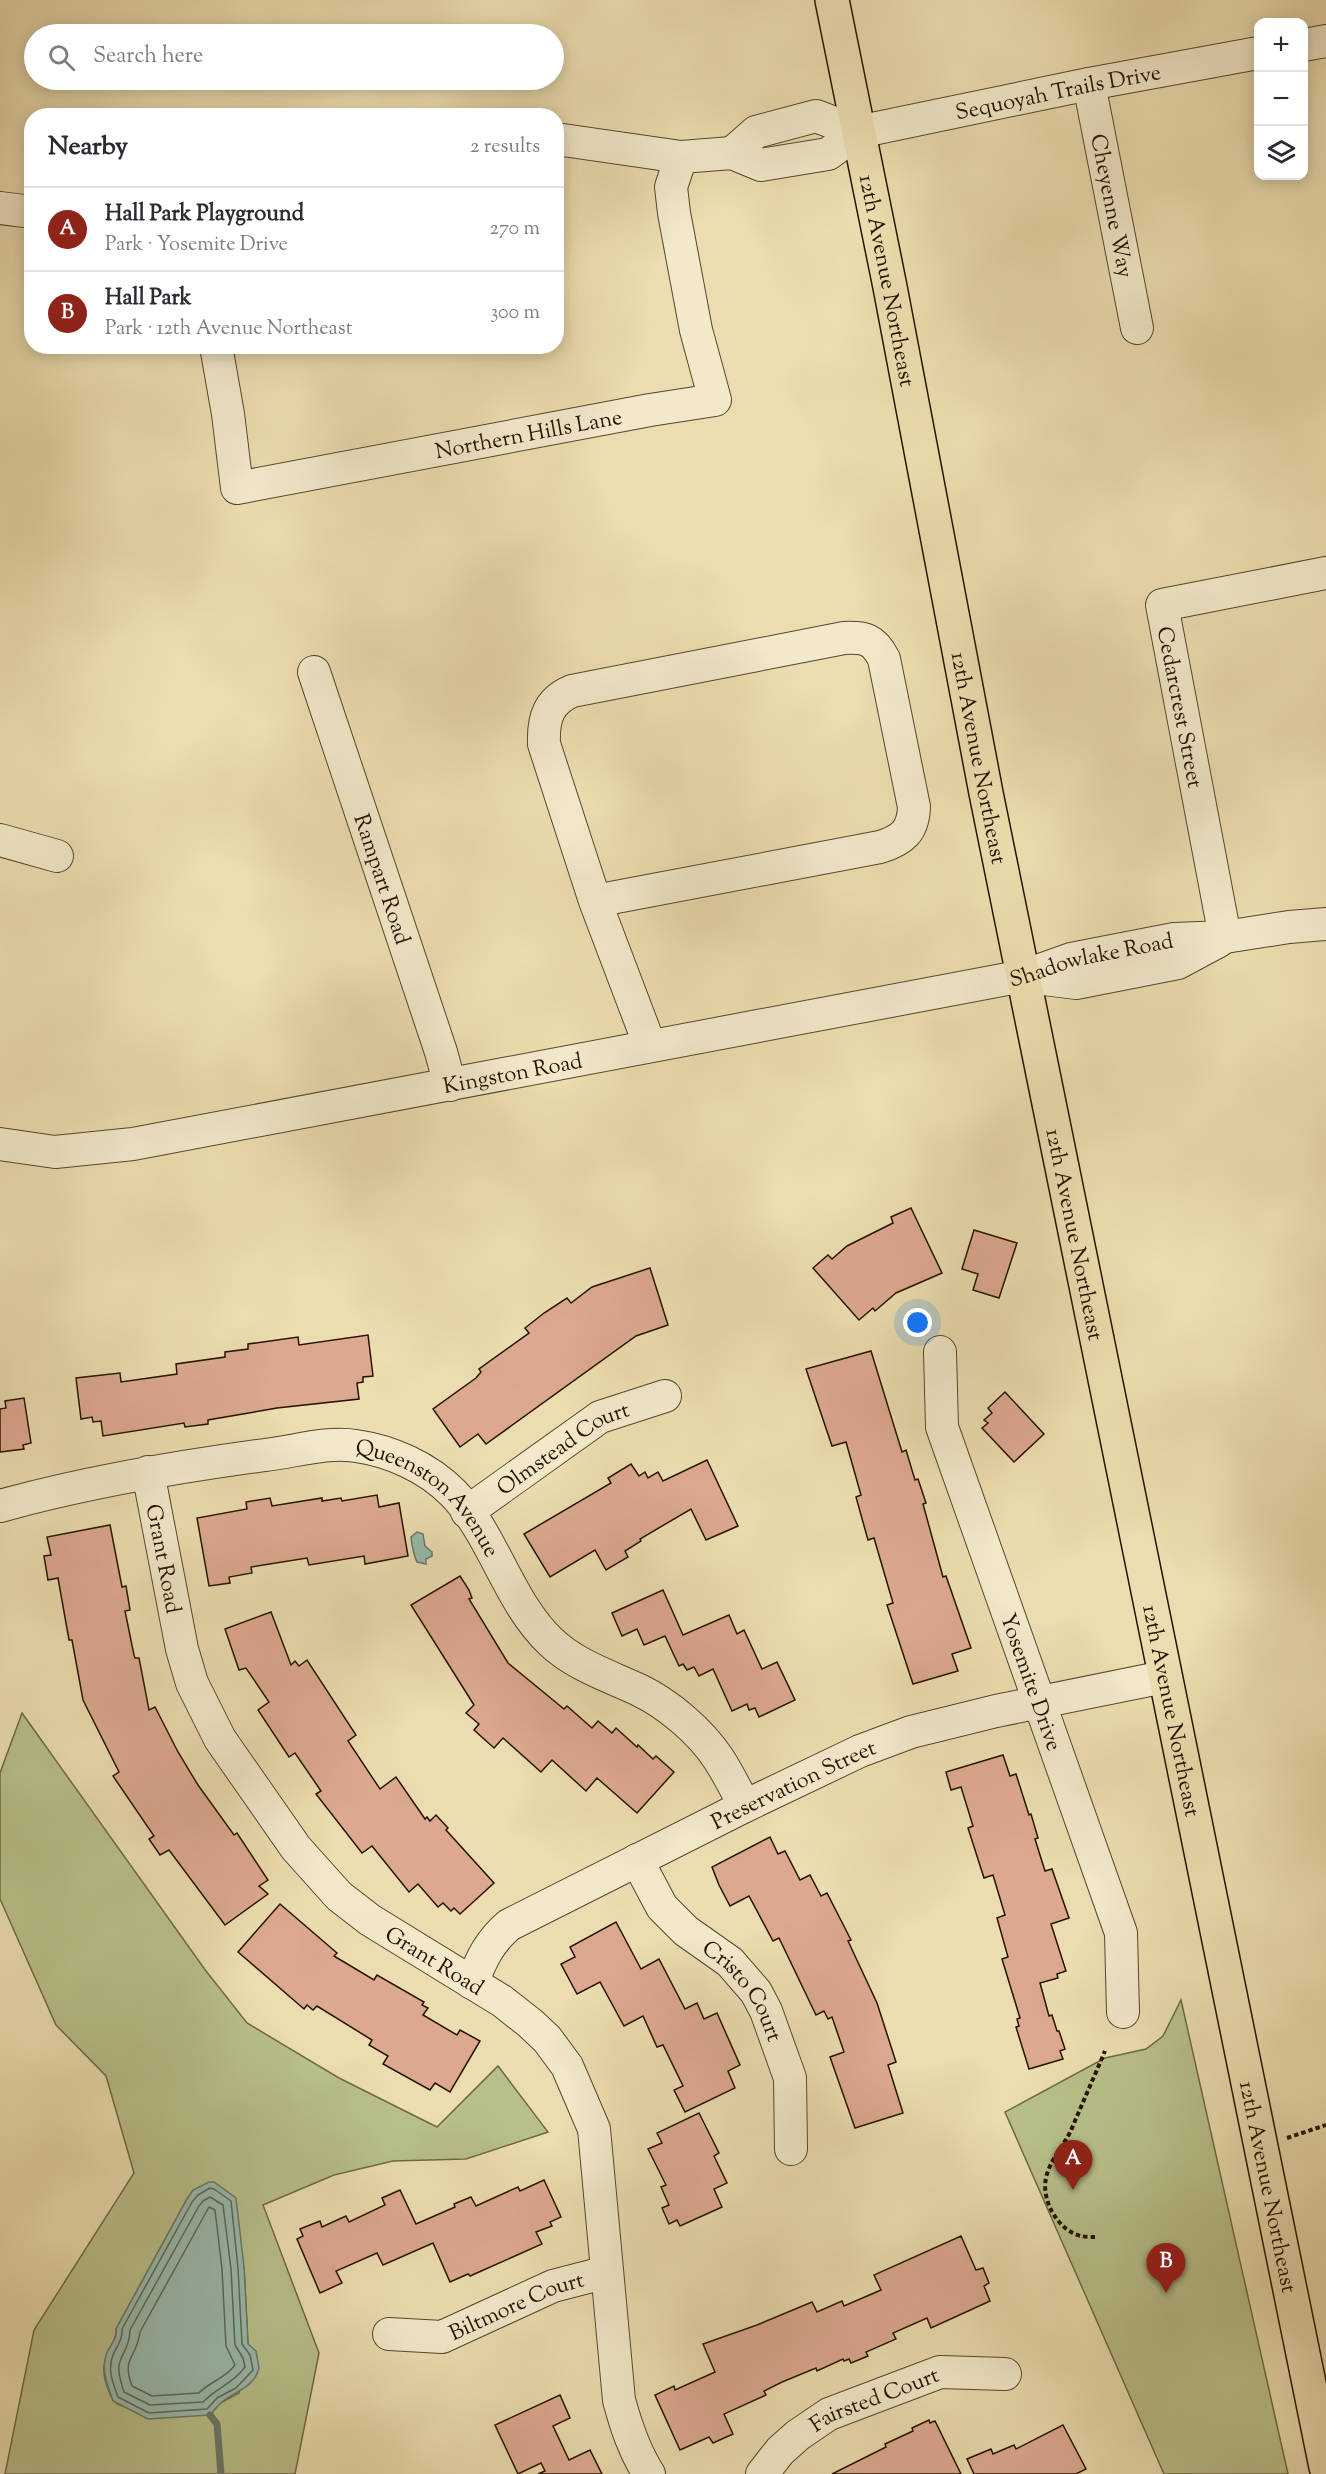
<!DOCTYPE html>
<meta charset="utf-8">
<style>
:root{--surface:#fff;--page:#f7f7f7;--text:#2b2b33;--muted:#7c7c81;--line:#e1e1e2;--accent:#8f2418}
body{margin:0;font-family:"Sorts Mill Goudy",serif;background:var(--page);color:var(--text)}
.controls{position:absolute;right:18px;top:18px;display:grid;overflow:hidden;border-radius:12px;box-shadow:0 3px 15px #0003}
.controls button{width:54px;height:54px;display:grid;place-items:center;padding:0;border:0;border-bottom:2px solid var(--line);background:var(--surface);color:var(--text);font:30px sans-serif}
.you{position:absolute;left:918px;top:1323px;width:21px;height:21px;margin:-15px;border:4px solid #fff;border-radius:50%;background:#1a73e8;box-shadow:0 0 0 9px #1a73e833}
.badge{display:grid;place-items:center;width:39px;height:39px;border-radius:50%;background:var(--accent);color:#fff;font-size:20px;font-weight:700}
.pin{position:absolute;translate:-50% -50px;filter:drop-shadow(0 2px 3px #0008)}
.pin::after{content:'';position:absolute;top:32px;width:21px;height:18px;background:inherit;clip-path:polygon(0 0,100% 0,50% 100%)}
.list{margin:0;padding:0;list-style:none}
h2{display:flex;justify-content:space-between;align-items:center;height:78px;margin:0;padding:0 24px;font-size:26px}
h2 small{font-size:20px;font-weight:400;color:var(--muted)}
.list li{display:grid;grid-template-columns:39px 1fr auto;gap:18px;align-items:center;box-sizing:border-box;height:84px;padding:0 24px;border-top:2px solid var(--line)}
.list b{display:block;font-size:22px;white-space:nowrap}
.list p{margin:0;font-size:20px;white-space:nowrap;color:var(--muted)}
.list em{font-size:20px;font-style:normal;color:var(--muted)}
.icon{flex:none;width:33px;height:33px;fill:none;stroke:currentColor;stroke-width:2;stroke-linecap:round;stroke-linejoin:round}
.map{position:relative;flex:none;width:1326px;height:2474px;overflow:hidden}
.search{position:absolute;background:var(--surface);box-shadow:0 3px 15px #0003;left:24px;top:24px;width:540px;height:66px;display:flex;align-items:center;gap:15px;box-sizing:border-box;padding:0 21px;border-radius:33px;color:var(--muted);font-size:22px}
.panel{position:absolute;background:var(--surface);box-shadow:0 3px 15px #0003;left:24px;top:108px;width:540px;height:246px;border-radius:24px}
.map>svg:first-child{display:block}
.green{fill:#b8c08a;stroke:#6e6a45;stroke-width:1.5;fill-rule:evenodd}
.water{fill:#98bbae;stroke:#6a7868;stroke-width:1.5}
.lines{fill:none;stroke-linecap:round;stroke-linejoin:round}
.shore{stroke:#5e6757;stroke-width:1.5}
.stream{stroke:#6a7868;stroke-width:7}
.building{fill:#dca990;stroke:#251300;stroke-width:1.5}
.minor-casing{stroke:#56462c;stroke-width:34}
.major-casing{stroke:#251300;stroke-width:36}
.path{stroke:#251300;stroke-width:4;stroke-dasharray:4.5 3;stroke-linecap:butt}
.minor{stroke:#f2e9cb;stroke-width:32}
.major{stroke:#ebddaf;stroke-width:33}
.labels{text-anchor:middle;stroke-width:6;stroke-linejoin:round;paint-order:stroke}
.street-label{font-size:22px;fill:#251300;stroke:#f2e9cb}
</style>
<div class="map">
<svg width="1326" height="2474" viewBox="0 0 1326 2474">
<rect width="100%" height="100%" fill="#ebddaf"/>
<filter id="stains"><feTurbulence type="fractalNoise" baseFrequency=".00333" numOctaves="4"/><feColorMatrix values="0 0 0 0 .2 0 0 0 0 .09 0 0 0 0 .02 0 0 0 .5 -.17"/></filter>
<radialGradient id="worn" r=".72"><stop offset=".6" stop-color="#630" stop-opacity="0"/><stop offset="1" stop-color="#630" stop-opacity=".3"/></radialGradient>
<g class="green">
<path d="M22 1713 206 1971 247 2023 339 2078 437 2127 498 2066 548 2132 466 2159 393 2161 334 2175 263 2205 319 2353 295 2474H5L34 2330 134 2173 106 2076 56 2025 0 1899V1773ZM187 2199 244 2267 248 2344 239 2393 220 2403 210 2415C190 2414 128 2414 115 2402 110 2398 104 2379 104 2372 102 2356 118 2343 116 2329Z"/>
<path d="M1181 2000 1288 2474H1164L1005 2112 1105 2058 1146 2049 1163 2036Z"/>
</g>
<g class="water">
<path d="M417 1532 423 1534 425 1546 432 1552V1556L426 1559V1564L417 1562C413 1554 412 1546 411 1537Z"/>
<path d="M209 2182H214L236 2198 244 2267 248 2344 256 2351 259 2368C254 2389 233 2391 220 2404 216 2407 213 2412 210 2415L148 2419 113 2401C108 2386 101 2371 106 2355 109 2346 118 2339 116 2329L187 2199 193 2190Z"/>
</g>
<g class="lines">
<g class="shore">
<path d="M210 2188 214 2189 231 2201 238 2268 242 2344 250 2355 253 2370 236 2388 217 2398 207 2409 149 2413 118 2397C113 2383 107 2370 113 2355 117 2346 123 2339 122 2329L192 2202 198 2195Z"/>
<path d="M210 2197 223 2205 231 2269 235 2345 243 2358 245 2367C234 2383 216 2388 203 2402L150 2405 124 2392C110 2353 129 2360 130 2330L199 2206 203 2201Z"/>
<path d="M209 2207 215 2210 222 2269 226 2346 235 2365C226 2378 209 2382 199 2393L152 2396 132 2386C121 2357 137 2358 140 2332Z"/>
</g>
<path class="stream" d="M210 2415 217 2424 221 2474"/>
</g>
<g class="building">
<path d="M911 1208 942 1273 896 1293 875 1311 873 1308 859 1320 813 1268 828 1255 832 1259 847 1246 893 1223 891 1217Z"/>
<path d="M974 1230 1017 1243 999 1298 973 1290 978 1274 962 1269Z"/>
<path d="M650 1268 668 1325 636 1336 486 1444 478 1434 460 1447 433 1409 476 1378 481 1372 479 1369 529 1333 525 1328 544 1313 567 1298 571 1303 592 1287Z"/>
<path d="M368 1335 373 1376 363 1377V1382L357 1383 359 1399 277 1408 208 1420V1424L185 1427 184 1423 103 1436 101 1421 93 1422 92 1417 81 1419 76 1378 120 1373 121 1382 177 1374 176 1364 225 1357V1352L248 1349V1344L298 1337 299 1345Z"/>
<path d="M871 1351 902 1452 906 1450 915 1480 918 1479 926 1503 923 1504 943 1577 946 1576 971 1648 952 1654 958 1671 913 1684 887 1605 893 1603 874 1538 868 1540 856 1497 861 1495 846 1442 832 1446 806 1369Z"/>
<path d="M1005 1392 1044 1434 1014 1462 982 1428 988 1423 984 1420 992 1413 988 1408Z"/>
<path d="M24 1398 31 1443 23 1445 24 1449 0 1452V1409L6 1408 5 1401Z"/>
<path d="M707 1460 738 1526 706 1540 691 1509 640 1539 641 1541 625 1551 628 1557 606 1570 595 1550 550 1577 524 1534 611 1483 608 1478 631 1464 639 1476 645 1472 648 1478 658 1472 663 1481Z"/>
<path d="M377 1495 379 1507 399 1503 408 1556 365 1564 364 1556 309 1565 307 1558 251 1567 252 1573 229 1577 230 1583 209 1586 197 1518 247 1509 246 1502 270 1498 272 1506 322 1498V1501L341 1498 342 1501Z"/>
<path d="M110 1525 122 1587 126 1586 130 1610 125 1611 134 1655 135 1658H139L149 1710 155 1707 178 1752 198 1785 234 1835 237 1833 268 1880 259 1886 268 1894 225 1925 169 1850 160 1855 149 1839 154 1836 113 1776 119 1772 83 1700 72 1640H69L58 1578 48 1580 44 1556 51 1555 47 1537Z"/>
<path d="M460 1576 469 1590 472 1598 469 1599 508 1663 564 1709 567 1706 592 1728 598 1721 612 1733 616 1728 637 1747 638 1745 653 1759 656 1756 674 1772 637 1813 597 1778 586 1791 552 1760 541 1772 503 1738 494 1748 474 1730 479 1724 466 1713 474 1705 411 1605Z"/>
<path d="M663 1590 683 1635 729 1615 737 1634 744 1630 762 1669 777 1662 795 1700 759 1717 755 1708 749 1710 747 1704 732 1711 713 1669 699 1676 694 1667 687 1670 683 1664 679 1666 665 1636 644 1645 637 1629 622 1636 612 1613Z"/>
<path d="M271 1612 291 1665 295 1661 299 1666 307 1660 356 1735 348 1741 380 1789 396 1777 425 1819 427 1817 430 1821 436 1815 448 1828 446 1830 494 1883 460 1914 454 1908 451 1911 443 1903 438 1907 418 1884 409 1892 372 1846 362 1853 316 1794 321 1791 295 1753 289 1757 258 1710 269 1702 246 1668 239 1670 225 1629Z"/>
<path d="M1003 1755 1010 1776 1016 1774 1029 1815 1031 1814 1038 1838 1035 1839 1045 1871 1052 1869 1069 1918 1051 1924 1066 1971 1057 1974 1058 1978 1040 1983 1049 2016 1052 2015 1057 2031H1059L1065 2049 1060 2051 1063 2059 1029 2069 1016 2027 1019 2026 1017 2019 1020 2018 1002 1959 1008 1957 997 1918 1005 1915 993 1875 984 1878 968 1828 973 1826 961 1787 951 1790 946 1772Z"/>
<path d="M770 1837 778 1854 785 1851 800 1880 810 1875 821 1896 827 1893 851 1940 848 1941 877 2003 896 2062 888 2065 903 2113 855 2128 830 2057 844 2052 832 2017 828 2019 824 2011 816 2015 779 1938 773 1941 749 1896 730 1906 719 1885 712 1867Z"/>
<path d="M280 1904 337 1953 334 1956 374 1980 377 1975 424 2002 422 2005 428 2008 423 2015 457 2035 460 2030 480 2041 450 2092 435 2083 430 2090 383 2064 388 2056 369 2045 372 2040 317 2006 313 2010 307 2005 304 2009 238 1952Z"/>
<path d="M616 1922 641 1969 659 1959 685 2009 697 2003 704 2019 717 2013 740 2065 728 2071 735 2088 685 2112 674 2090 683 2086 663 2045 657 2047 643 2016 624 2026 600 1982 577 1994 561 1964 575 1957 570 1947Z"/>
<path d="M699 2113 719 2153 714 2156 727 2183 714 2189 722 2207 680 2226 677 2220 669 2224 662 2208 669 2205 661 2187 666 2185 648 2149 662 2143 657 2133Z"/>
<path d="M544 2180 561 2217 550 2222 552 2226 536 2232 542 2244 470 2276 468 2274 450 2282 433 2243 383 2265 377 2253 336 2271 342 2283 320 2293 297 2239 303 2236 300 2229 320 2221 322 2227 346 2216 349 2222 385 2205 382 2198 400 2190 416 2224 455 2207 454 2204 471 2197 476 2206 518 2187 520 2191Z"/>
<path d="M961 2236 976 2270 983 2268 989 2283 984 2286 990 2301 931 2328 927 2318 893 2333 896 2339 866 2352 868 2356 851 2363 849 2359 844 2361 843 2359 817 2371 816 2368 782 2382 764 2391 766 2395 724 2414 733 2434 713 2443 709 2437 680 2450 655 2395 674 2386 675 2390 715 2372 703 2344 757 2325 812 2302 817 2312 842 2301 844 2306 881 2290 874 2275Z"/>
<path d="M560 2395 570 2418 553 2426 569 2460 590 2450 602 2474H538L545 2471 541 2463 518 2474 495 2425Z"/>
<path d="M929 2420 930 2423 935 2421 961 2474H832L886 2447 885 2444 913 2431 912 2428Z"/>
<path d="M1063 2425 1086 2469 1076 2474H974L967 2459 991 2449 993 2454 1014 2445 1016 2449Z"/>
</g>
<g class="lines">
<g class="minor-casing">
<g id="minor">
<path d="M1304 45 1326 41"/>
<path id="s1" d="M1089 84 1137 328"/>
<path id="s2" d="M556 139 681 157 732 153 761 165 828 154 858 132 1089 84 1258 53"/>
<path d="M732 153 756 132 816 116 858 132"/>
<path d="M0 208 32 212"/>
<path id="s3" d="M216 346 228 414 237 488 650 410 715 400 696 330 674 213 671 187 681 157"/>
<path id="s4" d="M314 672 441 1052 450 1085"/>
<path d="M0 840 57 856"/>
<path d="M595 901 880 847C903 840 913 831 914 807L884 659C874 639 865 637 844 638L572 691C548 701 543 719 544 744L595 901 650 1046"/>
<path d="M1225 937 1162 605 1326 573"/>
<path d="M1028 977 1076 983 1178 963 1219 941"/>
<path id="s5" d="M0 1144 55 1152 133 1144 1023 976 1071 959 1174 939 1225 937 1289 927 1326 924"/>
<path id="s6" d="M940 1352 942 1427 1121 1933 1123 2012"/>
<path id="s7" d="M148 1472 182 1649 192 1683 220 1739 296 1848 339 1896 370 1920 502 2001 530 2023 547 2039 567 2066 594 2129 619 2400C626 2426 634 2451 649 2474"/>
<path id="s8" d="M0 1506C87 1482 175 1467 265 1455 294 1452 326 1441 356 1446 391 1451 427 1467 453 1493 493 1534 509 1603 551 1642 575 1665 609 1676 639 1690 668 1704 700 1731 718 1758 728 1773 736 1790 745 1806"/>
<path id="s9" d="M467 1512 600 1417 665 1396"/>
<path id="s10" d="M637 1860 662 1907 686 1931 730 1962 756 1992 766 2011 790 2078 791 2149"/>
<path id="s11" d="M472 1983C481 1960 489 1942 509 1925L745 1806 860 1751 911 1732 996 1711 1164 1677"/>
<path id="s12" d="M389 2334 442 2337 553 2286 607 2272"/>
<path id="s13" d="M762 2474 780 2451 798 2435 829 2414 940 2372 1005 2374"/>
</g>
</g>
<g class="major-casing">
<g id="major">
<path id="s14" d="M832 0 890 287 986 793 1326 2467"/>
</g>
</g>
<g class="path">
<path d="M1287 2138 1326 2125"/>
<path d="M1095 2237C1091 2237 1085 2237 1081 2236 1058 2231 1041 2200 1046 2178 1050 2159 1065 2145 1072 2128 1083 2102 1094 2077 1105 2051"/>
</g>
<use href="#minor" class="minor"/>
<use href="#major" class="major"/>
</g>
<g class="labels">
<g class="street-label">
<text dy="8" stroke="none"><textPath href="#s2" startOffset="518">Sequoyah Trails Drive</textPath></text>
<text dy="8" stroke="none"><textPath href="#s1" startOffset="124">Cheyenne Way</textPath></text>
<text dy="8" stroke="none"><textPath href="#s14" startOffset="286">12th Avenue Northeast</textPath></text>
<text dy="8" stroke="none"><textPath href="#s3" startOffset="440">Northern Hills Lane</textPath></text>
<text transform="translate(1181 707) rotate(79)" y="8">Cedarcrest Street</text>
<text dy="8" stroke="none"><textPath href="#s14" startOffset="772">12th Avenue Northeast</textPath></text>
<text dy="8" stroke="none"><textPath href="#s4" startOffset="218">Rampart Road</textPath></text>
<text dy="8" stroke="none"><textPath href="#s5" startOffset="1110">Shadowlake Road</textPath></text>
<text dy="8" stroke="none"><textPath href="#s5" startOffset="520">Kingston Road</textPath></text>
<text dy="8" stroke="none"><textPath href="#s14" startOffset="1258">12th Avenue Northeast</textPath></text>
<text dy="8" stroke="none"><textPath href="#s9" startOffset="116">Olmstead Court</textPath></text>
<text dy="8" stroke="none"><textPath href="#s8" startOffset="454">Queenston Avenue</textPath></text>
<text dy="8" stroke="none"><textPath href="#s7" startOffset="88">Grant Road</textPath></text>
<text dy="8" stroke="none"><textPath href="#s6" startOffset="345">Yosemite Drive</textPath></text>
<text dy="8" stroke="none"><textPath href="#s14" startOffset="1744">12th Avenue Northeast</textPath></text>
<text dy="8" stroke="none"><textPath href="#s11" startOffset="387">Preservation Street</textPath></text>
<text dy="8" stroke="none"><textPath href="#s7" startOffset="591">Grant Road</textPath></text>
<text dy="8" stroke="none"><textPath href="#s10" startOffset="172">Cristo Court</textPath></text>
<text dy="8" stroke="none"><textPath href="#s14" startOffset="2230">12th Avenue Northeast</textPath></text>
<text dy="8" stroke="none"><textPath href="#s12" startOffset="134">Biltmore Court</textPath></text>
<text dy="8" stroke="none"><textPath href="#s13" startOffset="138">Fairsted Court</textPath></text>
</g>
</g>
<rect width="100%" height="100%" filter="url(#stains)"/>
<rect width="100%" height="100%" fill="url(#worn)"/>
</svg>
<div class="controls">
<button>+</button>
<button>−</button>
<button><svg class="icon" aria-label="layers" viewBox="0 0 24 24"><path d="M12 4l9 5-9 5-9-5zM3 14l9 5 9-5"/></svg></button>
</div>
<div class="you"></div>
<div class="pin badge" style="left:1073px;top:2190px">A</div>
<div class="pin badge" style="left:1166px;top:2293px">B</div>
<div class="search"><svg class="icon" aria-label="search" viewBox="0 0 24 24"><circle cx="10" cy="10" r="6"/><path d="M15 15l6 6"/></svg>Search here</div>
<section class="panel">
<h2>Nearby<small>2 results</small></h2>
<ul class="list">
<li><span class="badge">A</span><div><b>Hall Park Playground</b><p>Park · Yosemite Drive</p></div><em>270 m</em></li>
<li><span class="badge">B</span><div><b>Hall Park</b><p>Park · 12th Avenue Northeast</p></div><em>300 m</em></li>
</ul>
</section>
</div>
